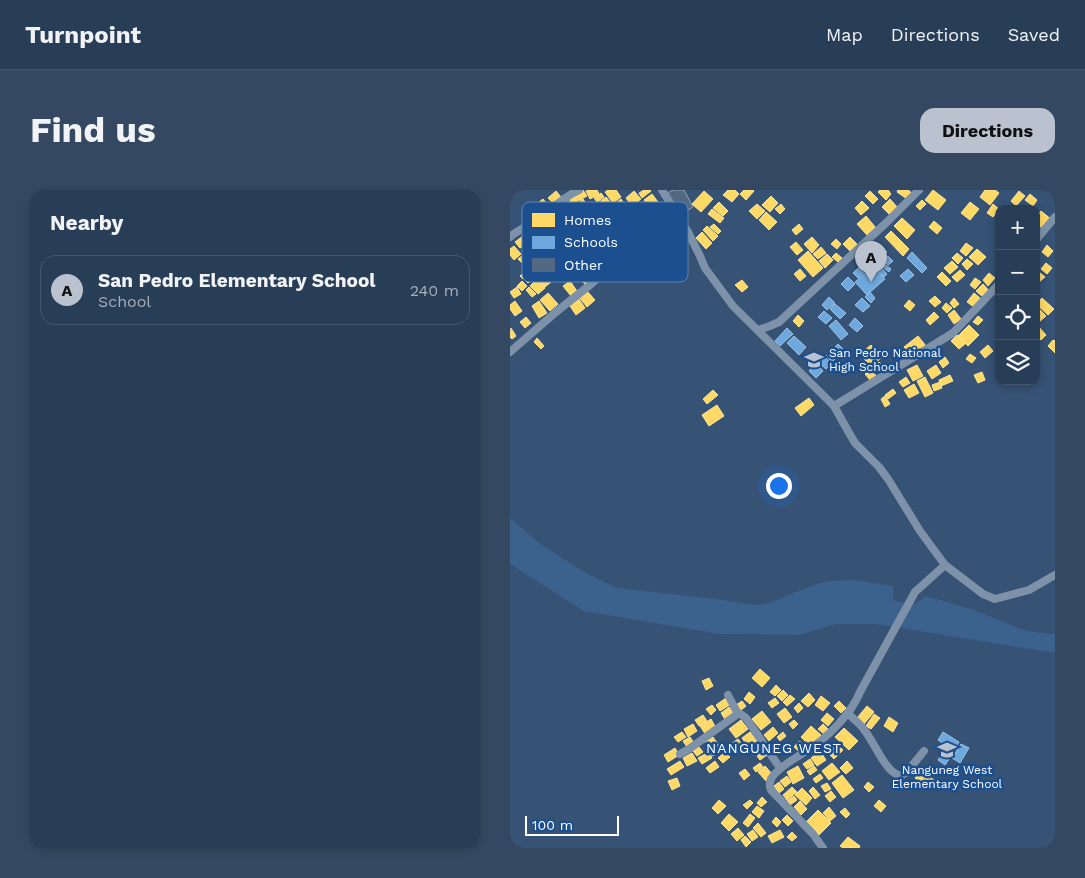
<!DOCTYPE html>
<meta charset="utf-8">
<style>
:root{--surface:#283e57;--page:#344961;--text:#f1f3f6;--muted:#a5aeba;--line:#44576d;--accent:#b9c2ce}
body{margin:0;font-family:"Work Sans",sans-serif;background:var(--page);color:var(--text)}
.controls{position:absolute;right:15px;top:15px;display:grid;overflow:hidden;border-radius:10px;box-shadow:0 2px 8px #0003}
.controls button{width:45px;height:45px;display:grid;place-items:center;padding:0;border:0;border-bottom:1px solid var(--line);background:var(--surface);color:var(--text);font:25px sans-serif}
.scale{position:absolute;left:15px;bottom:12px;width:94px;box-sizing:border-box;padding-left:5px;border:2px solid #fff;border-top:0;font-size:14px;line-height:18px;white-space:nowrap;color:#fff;-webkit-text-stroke:4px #1b4f8f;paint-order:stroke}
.you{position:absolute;left:268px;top:295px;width:18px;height:18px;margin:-12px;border:4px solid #fff;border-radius:50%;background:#1a73e8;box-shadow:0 0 0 8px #1a73e833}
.badge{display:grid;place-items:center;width:32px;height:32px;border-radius:50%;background:var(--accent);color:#111;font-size:16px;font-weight:700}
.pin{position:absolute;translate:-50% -41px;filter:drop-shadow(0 1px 2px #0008)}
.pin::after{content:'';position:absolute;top:26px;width:18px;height:15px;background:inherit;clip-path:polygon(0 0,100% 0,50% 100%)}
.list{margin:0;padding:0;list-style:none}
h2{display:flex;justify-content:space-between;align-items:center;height:65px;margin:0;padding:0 20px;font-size:21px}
h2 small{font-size:16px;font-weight:400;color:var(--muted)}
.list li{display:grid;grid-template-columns:32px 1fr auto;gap:15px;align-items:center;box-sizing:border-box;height:70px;margin:0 10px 10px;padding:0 10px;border:1px solid var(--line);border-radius:15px}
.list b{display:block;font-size:19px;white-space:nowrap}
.list p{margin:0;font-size:16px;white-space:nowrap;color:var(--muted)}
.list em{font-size:16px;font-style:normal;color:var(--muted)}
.icon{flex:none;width:28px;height:28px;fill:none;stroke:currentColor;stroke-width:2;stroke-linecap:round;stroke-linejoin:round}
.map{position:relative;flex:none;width:545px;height:658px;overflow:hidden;border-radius:15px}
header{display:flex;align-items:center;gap:30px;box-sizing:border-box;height:70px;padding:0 25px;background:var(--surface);border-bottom:1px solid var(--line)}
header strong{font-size:24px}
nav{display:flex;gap:28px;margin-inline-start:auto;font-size:18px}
.intro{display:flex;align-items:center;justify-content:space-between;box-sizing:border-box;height:120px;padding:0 30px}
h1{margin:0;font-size:35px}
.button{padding:12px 22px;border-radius:15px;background:var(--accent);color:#111;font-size:18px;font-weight:700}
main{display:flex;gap:30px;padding:0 30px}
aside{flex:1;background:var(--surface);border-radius:15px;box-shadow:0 2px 8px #0003}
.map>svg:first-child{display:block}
.water{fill:#3b618d}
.homes{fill:#ffd966;stroke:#ffe494}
.schools{fill:#6fa8dc;stroke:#9ac2e6}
.building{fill:#526984;stroke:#92a2b6}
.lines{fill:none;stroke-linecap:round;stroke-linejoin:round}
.minor{stroke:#7d92a8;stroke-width:8}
.labels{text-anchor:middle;stroke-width:5;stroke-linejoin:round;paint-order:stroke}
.poi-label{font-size:12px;fill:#fff;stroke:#1b4f8f;text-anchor:start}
.neighbourhood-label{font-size:14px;letter-spacing:1px;fill:#fff;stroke:#1b4f8f}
.key{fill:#1b4f8f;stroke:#5f84b1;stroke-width:1}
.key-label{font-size:14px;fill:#fff}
</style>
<header>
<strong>Turnpoint</strong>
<nav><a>Map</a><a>Directions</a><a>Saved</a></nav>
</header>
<div class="intro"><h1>Find us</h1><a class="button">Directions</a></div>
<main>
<aside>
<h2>Nearby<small></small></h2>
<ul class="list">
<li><span class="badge">A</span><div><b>San Pedro Elementary School</b><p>School</p></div><em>240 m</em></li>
</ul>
</aside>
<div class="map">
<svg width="545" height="658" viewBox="0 0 545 658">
<rect width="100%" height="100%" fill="#365274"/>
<path class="water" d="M0 328 29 353 74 382 107 398 214 410 242 415 257 414 293 399 317 391 345 390 383 396 384 411 405 414 416 406 461 419 516 441 545 444V463L366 434H326L289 445 209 444 74 421 0 374Z"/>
<g class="homes">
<path d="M73 0 77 6 62 14 59 8Z"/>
<path d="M78 0H87L89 4 80 9 76 1Z"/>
<path d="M98 0H106L111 7 103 13 95 2Z"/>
<path d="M134 0H140L141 1 132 8 129 3Z"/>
<path d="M218 0H225L229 4 222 12 213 5Z"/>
<path d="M234 0H243L244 1 236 10 230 4Z"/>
<path d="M370 0H378L381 4 376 10 368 2Z"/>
<path d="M388 0H398L402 3 397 9 387 2Z"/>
<path d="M423 0 436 10 428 20 415 10Z"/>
<path d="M475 0H485L489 3 480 15 470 7Z"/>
<path d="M46 1 51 7 43 13 38 8Z"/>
<path d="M124 1 131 9 122 16 116 8Z"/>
<path d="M194 1 203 9 191 22 182 14Z"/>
<path d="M360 1 368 9 363 14 355 6Z"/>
<path d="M509 1 515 6 506 16 501 11Z"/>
<path d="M91 3 94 7 87 12 84 8Z"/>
<path d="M142 4 148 12 139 18 134 10Z"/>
<path d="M520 4 527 10 523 16 515 10Z"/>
<path d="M261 6 268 13 260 22 252 15Z"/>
<path d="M96 7 102 14 94 21 88 13Z"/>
<path d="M33 9 37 14 32 19 28 13Z"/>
<path d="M73 9 78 17 71 22 66 14Z"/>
<path d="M111 9 117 18 109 25 102 16Z"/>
<path d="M380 9 388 18 381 26 372 17Z"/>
<path d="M412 10 416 14 410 20 406 16Z"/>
<path d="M60 11 64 17 58 21 54 15Z"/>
<path d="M352 11 359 18 351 25 345 18Z"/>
<path d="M209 12 218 21 213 26 203 18Z"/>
<path d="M460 12 469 19 460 30 451 23Z"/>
<path d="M247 14 255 21 247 29 239 21Z"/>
<path d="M271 14 275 19 270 24 265 19Z"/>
<path d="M483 14 489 19 483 27 477 23Z"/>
<path d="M202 19 214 28 210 33 198 24Z"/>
<path d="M531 21 542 30 534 40 526 33V26Z"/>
<path d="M256 22 267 32 259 40 249 30Z"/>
<path d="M356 26 366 38 357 45 347 34Z"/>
<path d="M392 28 405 40 397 49 384 36Z"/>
<path d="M424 31 432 38 427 44 419 37Z"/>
<path d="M204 34 211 41 208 44 200 37Z"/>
<path d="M289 34 293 39 286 45 282 40Z"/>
<path d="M197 36 208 46 203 51 193 40Z"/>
<path d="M381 41 399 59 393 66 375 47Z"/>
<path d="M192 42 202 53 196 59 186 48Z"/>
<path d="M13 46 17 53 10 58 5 52Z"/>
<path d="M302 47 309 55 302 63 294 54Z"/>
<path d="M340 47 347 54 340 61 333 54Z"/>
<path d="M326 49 331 54 327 59 321 54Z"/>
<path d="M286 52 293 60 287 65 280 57Z"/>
<path d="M456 53 463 58 456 66 450 61Z"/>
<path d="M537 55 543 61 538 67 532 62Z"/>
<path d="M4 56 11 64 4 70 0 65V59Z"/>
<path d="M311 57 316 63 308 69 303 64Z"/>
<path d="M467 59 476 67 468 75 459 67Z"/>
<path d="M298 61 313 78 303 87 288 70Z"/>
<path d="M17 62 20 66 12 73 8 69Z"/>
<path d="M326 63 332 68 328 72 322 67Z"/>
<path d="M447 63 453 68 448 74 442 68Z"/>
<path d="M317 64 323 70 315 78 309 71Z"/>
<path d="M457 69 463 74 457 80 452 74Z"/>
<path d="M442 71 448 77 440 84 434 78Z"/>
<path d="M536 73 542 78 537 84 531 79Z"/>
<path d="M74 78 83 91 76 96 67 83Z"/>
<path d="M17 79 20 81 13 89 10 86Z"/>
<path d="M290 79 296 86 290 91 284 84Z"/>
<path d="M450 80 455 85 447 92 442 87Z"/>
<path d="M432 82 441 91 436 96 427 87Z"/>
<path d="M529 82 535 87 529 92 526 90V86Z"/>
<path d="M21 83 25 87 18 93 14 89Z"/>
<path d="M479 83 485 88 478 96 473 90Z"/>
<path d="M33 84 41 92 35 97 27 90Z"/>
<path d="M465 88 471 92 465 99 460 95Z"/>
<path d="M27 89 35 98 28 104 20 96Z"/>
<path d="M232 90 238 97 232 102 225 95Z"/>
<path d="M12 91 17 96 12 101 7 96Z"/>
<path d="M60 91 67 101 61 106 53 96Z"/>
<path d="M473 94 480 102 474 108 466 101Z"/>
<path d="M7 97 11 104 4 108 0 102Z"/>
<path d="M19 97 26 104 22 107 16 100Z"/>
<path d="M77 101 85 110 77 117 69 107Z"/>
<path d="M38 103 48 114 40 121 30 110Z"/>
<path d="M464 103 470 108 464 117 457 112Z"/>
<path d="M425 106 431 112 425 117 419 111Z"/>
<path d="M444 108 449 114 444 118 440 113Z"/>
<path d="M532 108 544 119 538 125 526 114Z"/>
<path d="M69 109 75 118 66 125 60 116Z"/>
<path d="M399 110 405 115 400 121 394 116Z"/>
<path d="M5 111 12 121 5 126 0 119V115Z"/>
<path d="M29 111 37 123 29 128 22 116Z"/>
<path d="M436 113 442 118 437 123 432 118Z"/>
<path d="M526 117H527L536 126 529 132 526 129Z"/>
<path d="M444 120 451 129 444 134 438 125Z"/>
<path d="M424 122 429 127 420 135 416 130Z"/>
<path d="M288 125 294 131 289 137 283 131Z"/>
<path d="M468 126 473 130 468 135 463 132Z"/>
<path d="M16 127 21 133 15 138 10 132Z"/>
<path d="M459 135 469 145 458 156 448 146Z"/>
<path d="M528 136 536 145 531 150 526 145V137Z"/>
<path d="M1 138 6 146 2 149 0 147Z"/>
<path d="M447 145 455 154 449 159 441 151Z"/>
<path d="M408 146 416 156 402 167 394 157Z"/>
<path d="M27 148 34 156 31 159 24 152Z"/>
<path d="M543 150 545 151V163L538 156Z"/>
<path d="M361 155 371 168 361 177 350 164Z"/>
<path d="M478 155 483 161 475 168 470 162Z"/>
<path d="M460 164 466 168 462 173 456 169Z"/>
<path d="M435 167 439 173 433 178 429 172Z"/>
<path d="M369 172 375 180 371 183 365 176Z"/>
<path d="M407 175 413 186 403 191 397 180Z"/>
<path d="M426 175 431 183 422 189 417 181Z"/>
<path d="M361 179 366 186 360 190 355 184Z"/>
<path d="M472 182 475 190 468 193 464 185Z"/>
<path d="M440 185 443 191 431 196 429 190Z"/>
<path d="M396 187 400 193 393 197 389 192Z"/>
<path d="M415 187 423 203 415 207 407 191Z"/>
<path d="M430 192 432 198 424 201 422 195Z"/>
<path d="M404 194 409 203 399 208 394 200Z"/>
<path d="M383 199 386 203 378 209 375 205Z"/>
<path d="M203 200 208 205 197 214 193 209Z"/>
<path d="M375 206 380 214 375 217 371 209Z"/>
<path d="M299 208 304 215 291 226 285 218Z"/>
<path d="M207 215 214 226 199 236 192 225Z"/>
<path d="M250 479 260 488 252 497 242 488Z"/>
<path d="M199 488 203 496 196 500 192 491Z"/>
<path d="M266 495 271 500 265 506 260 502Z"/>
<path d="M273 500 278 505 272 511 267 506Z"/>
<path d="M239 502 245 507 240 514 234 509Z"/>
<path d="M299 503 305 510 298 517 291 511Z"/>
<path d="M280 505 285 509 277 516 273 512Z"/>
<path d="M311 506 320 513 313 521 305 515Z"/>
<path d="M216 508 221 514 210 521 206 515Z"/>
<path d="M265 508 269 513 262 518 258 513Z"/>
<path d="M232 511 236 516 230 521 226 515Z"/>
<path d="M329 511 336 518 331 523 324 516Z"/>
<path d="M289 513 293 518 288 523 284 518Z"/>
<path d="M202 515 206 520 201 525 196 519Z"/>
<path d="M357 516 364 522 354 534 347 528Z"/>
<path d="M219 517 225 525 216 531 211 523Z"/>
<path d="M275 518 282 527 274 533 267 524Z"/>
<path d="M252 521 261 532 251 540 242 529Z"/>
<path d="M317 523 324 529 318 536 311 530Z"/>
<path d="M364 524 370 528 361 539 356 536Z"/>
<path d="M193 525 197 531 189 536 185 530Z"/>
<path d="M379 527 388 533 383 542 374 536Z"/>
<path d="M201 529 206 538 196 545 190 536Z"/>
<path d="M231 530 238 539 226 548 219 539Z"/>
<path d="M284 530 288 534 283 539 279 534Z"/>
<path d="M183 534 187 541 178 547 174 539Z"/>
<path d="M313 534 319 540 315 545 308 539Z"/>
<path d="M301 536 311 545 300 556 291 547Z"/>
<path d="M263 537 268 543 259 551 254 545Z"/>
<path d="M334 538 348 551 339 560 325 547Z"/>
<path d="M172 542 176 547 168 552 164 547Z"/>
<path d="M240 542 247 551 238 557 232 548Z"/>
<path d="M273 542 276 546 270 551 267 547Z"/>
<path d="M180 547 184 553 177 557 173 551Z"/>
<path d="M203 547 207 553 199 558 195 552Z"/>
<path d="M228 549 235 558 228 563 221 554Z"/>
<path d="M289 551 297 556 291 563 284 557Z"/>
<path d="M325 553 333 560 324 569 317 562Z"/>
<path d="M209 554 213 560 203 566 199 560Z"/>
<path d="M247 554 251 560 243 565 239 559Z"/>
<path d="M189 557 193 562 187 566 183 561Z"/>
<path d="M165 558 169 565 158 572 154 565Z"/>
<path d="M253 560 257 565 250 570 247 566Z"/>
<path d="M310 561 316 570 307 576 301 568Z"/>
<path d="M199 562 202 568 192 574 188 568Z"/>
<path d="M215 562 220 567 213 573 208 568Z"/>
<path d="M182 563 187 571 177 576 173 568Z"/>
<path d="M300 569 304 575 297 579 293 574Z"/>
<path d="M170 571 174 577 161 585 157 579Z"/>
<path d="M205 571 209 577 200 583 196 578Z"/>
<path d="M337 571 343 578 336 584 330 578Z"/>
<path d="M250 573 253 577 246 582 243 578Z"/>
<path d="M322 573 330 582 319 590 312 581Z"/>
<path d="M255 576 263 585 256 591 248 582Z"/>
<path d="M288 576 294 588 283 594 277 582Z"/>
<path d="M304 576 307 580 300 585 297 581Z"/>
<path d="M235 579 240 585 234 590 229 583Z"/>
<path d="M409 583 414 586 411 592 405 588Z"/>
<path d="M310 584 313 588 306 593 303 589Z"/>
<path d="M332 585 344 600 333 608 322 593Z"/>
<path d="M416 585 424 590 420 596 413 590Z"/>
<path d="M277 586 281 592 275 597 270 591Z"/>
<path d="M167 588 170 596 162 600 158 591Z"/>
<path d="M269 592 274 599 269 603 264 596Z"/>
<path d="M358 592 364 597 359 602 354 597Z"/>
<path d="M317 593 321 599 315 602 311 596Z"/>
<path d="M282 597 287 602 277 610 273 605Z"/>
<path d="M303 597 310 605 305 609 299 601Z"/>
<path d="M292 598 302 608 296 615 285 605Z"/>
<path d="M321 601 326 607 320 612 315 606Z"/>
<path d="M284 606 287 610 280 615 277 611Z"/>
<path d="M252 607 257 612 251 617 247 613Z"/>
<path d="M209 610 216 616 208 624 202 618Z"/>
<path d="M240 610 243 613 237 619 233 615Z"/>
<path d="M369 610 376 616 371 622 364 616Z"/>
<path d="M290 611 297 619 291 625 284 617Z"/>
<path d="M247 616 254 621 249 628 242 622Z"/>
<path d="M319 617 326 626 320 631 313 623Z"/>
<path d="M335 618 340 624 336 628 330 622Z"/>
<path d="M308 620 321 633 309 645 296 632Z"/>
<path d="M219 624 228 632 219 641 211 633Z"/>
<path d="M240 624 245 628 238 637 233 633Z"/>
<path d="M277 625 283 631 278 636 272 630Z"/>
<path d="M266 627 271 632 267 637 262 632Z"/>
<path d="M248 633 256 643 251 647 243 638Z"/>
<path d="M228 638 234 645 227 651 221 644Z"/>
<path d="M243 640 248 647 242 651 237 644Z"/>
<path d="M270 640 274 647 262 653 258 646Z"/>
<path d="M282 642 287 647 282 651 277 647Z"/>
<path d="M235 646 241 652 236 657 231 650Z"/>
<path d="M338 647 350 656 349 658H333L330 656Z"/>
</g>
<g class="schools">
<path d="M371 55 377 62 370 68 364 61Z"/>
<path d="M402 62 417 78 412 83 397 68Z"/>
<path d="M378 66 383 71 378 75 373 70Z"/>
<path d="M359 68 364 73 348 88 343 83Z"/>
<path d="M372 72 381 79 379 82 370 75Z"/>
<path d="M369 75 377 84 374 87 365 78Z"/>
<path d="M363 76 375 89 357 105 345 92Z"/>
<path d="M398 79 404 85 396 92 390 86Z"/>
<path d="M338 87 345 94 338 101 331 94Z"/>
<path d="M360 102 365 108 361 113 355 107Z"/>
<path d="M319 107 325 113 317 120 312 115Z"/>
<path d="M352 108 360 116 353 122 345 115Z"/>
<path d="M325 114 336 123 330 129 320 119Z"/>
<path d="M314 121 322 128 316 134 308 127Z"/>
<path d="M345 128 353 136 347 142 339 135Z"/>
<path d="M326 130 338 144 331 150 319 136Z"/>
<path d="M277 138 283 144 270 156 265 151Z"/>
<path d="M284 146 296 157 289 165 277 153Z"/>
<path d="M328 154 334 160 322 172 316 166Z"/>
<path d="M315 167 321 174 316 179 309 173Z"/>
<path d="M306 173 313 181 306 188 299 181Z"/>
<path d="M433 542 449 552 444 561 428 550Z"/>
<path d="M451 554 459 558 450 573 442 568Z"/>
<path d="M433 562 441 566 435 575 428 570Z"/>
</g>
<path class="building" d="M163 0H174L183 17 168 26 156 4Z"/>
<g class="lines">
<g class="minor">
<path d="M152 0 178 42 190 66 195 78 223 116 324 216 338 241 345 253 369 277 378 289 410 341 435 375 473 404 485 409 519 400 545 385"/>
<path d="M0 47C8 40 18 36 27 30 41 20 53 7 69 0"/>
<path d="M526 50 545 27"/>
<path d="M248 140 260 136 269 132 377 32 409 0"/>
<path d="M0 162 46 122 80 95 136 45 167 25"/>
<path d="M324 216 443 143 489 94"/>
<path d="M218 505 228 524"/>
<path d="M338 523C342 528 348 532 352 537 363 549 374 580 388 585 392 586 393 585 396 583L414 561"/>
<path d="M170 564 179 559 229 523 236 528 270 578"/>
<path d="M313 658 303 644 261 600C257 591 263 585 269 580 277 572 289 566 298 560 317 548 342 523 350 502L405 402 435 375"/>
</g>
</g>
<defs>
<g id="school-bare" transform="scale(1.5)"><path d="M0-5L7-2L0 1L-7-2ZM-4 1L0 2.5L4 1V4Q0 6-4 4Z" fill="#b9c2ce" stroke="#1b4f8f" stroke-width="2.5" paint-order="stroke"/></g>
</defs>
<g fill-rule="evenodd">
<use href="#school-bare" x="304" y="170"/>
<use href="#school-bare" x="437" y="560"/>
</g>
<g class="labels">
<g class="poi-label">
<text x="319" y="167">San Pedro National<tspan x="319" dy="14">High School</tspan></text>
<text x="437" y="584" text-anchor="middle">Nanguneg West<tspan x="437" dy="14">Elementary School</tspan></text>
</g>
<g class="neighbourhood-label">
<text x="264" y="563">NANGUNEG WEST</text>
</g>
</g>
<rect x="12" y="12" width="166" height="80" rx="8" class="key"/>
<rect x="22" y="23" width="23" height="14" fill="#ffd966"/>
<rect x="22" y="46" width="23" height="13" fill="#6fa8dc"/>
<rect x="22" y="68" width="23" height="14" fill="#526984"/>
<g class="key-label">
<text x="54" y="35">Homes</text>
<text x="54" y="57">Schools</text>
<text x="54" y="80">Other</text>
</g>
</svg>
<div class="controls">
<button>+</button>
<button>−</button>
<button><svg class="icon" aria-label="locate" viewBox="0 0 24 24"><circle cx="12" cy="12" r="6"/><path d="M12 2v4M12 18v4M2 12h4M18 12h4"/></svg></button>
<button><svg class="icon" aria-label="layers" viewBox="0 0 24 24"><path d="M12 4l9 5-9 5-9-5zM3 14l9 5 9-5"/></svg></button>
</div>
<div class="scale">100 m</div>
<div class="you"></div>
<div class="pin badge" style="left:361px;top:92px">A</div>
</div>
</main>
